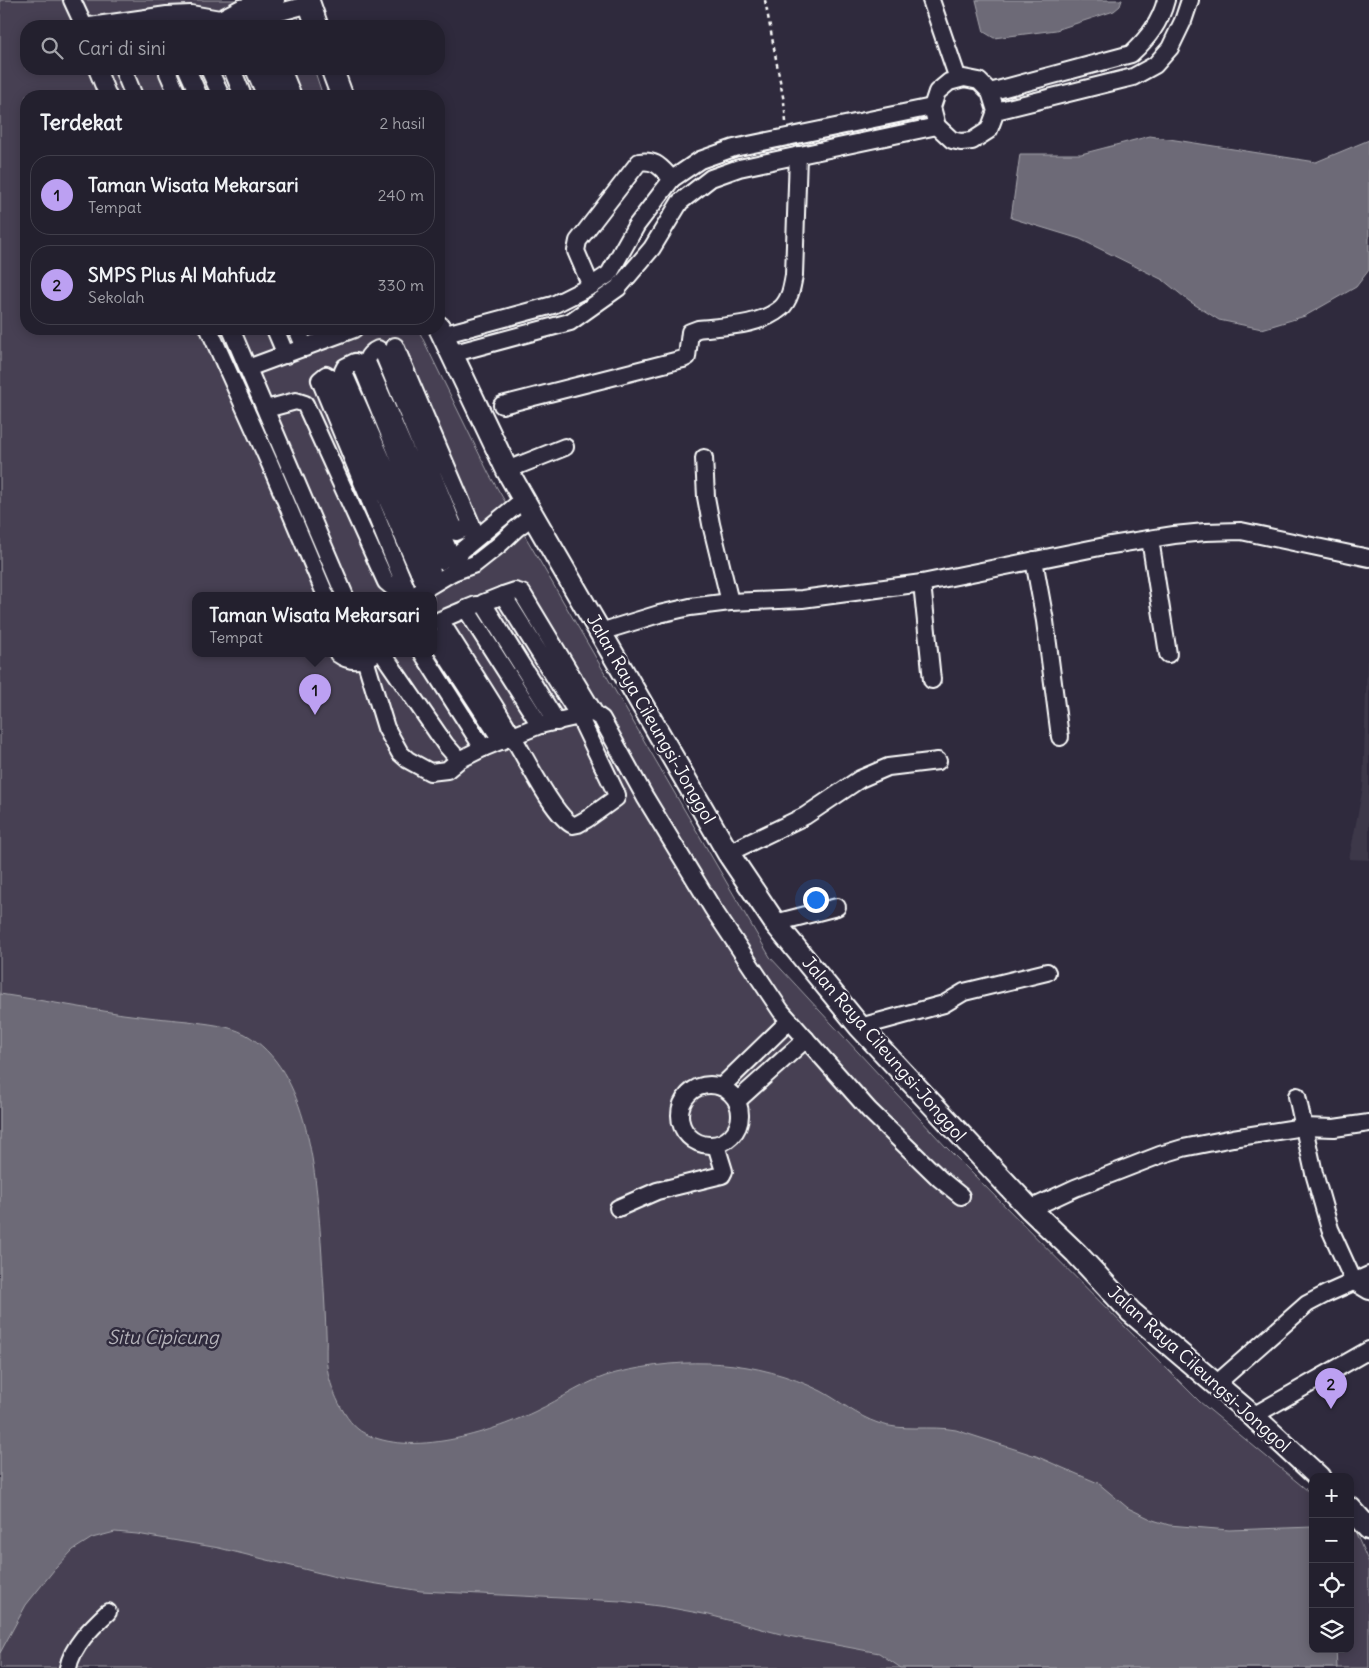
<!DOCTYPE html>
<html lang="id">
<meta charset="utf-8">
<style>
:root{--surface:#23202e;--page:#2f2d3a;--text:#f1f3f6;--muted:#a3a3aa;--line:#403e4a;--accent:#bca0f2}
body{margin:0;font-family:Delius,sans-serif;background:var(--page);color:var(--text)}
.controls{position:absolute;right:15px;bottom:15px;display:grid;overflow:hidden;border-radius:10px;box-shadow:0 2px 12px #0003}
.controls button{width:45px;height:45px;display:grid;place-items:center;padding:0;border:0;border-bottom:1px solid var(--line);background:var(--surface);color:var(--text);font:25px sans-serif}
.you{position:absolute;left:815px;top:899px;width:18px;height:18px;margin:-12px;border:4px solid #fff;border-radius:50%;background:#1a73e8;box-shadow:0 0 0 8px #1a73e833}
.badge{display:grid;place-items:center;width:32px;height:32px;border-radius:50%;background:var(--accent);color:#111;font-size:16px;font-weight:700}
.pin{position:absolute;translate:-50% -41px;filter:drop-shadow(0 1px 2px #0008)}
.pin::after{content:'';position:absolute;top:26px;width:18px;height:15px;background:inherit;clip-path:polygon(0 0,100% 0,50% 100%)}
.popup{position:absolute;left:192px;top:592px;width:245px;height:65px;box-sizing:border-box;display:grid;place-content:center;border-radius:10px;background:var(--surface);filter:drop-shadow(0 1px 4px #0005);font-size:16px;white-space:nowrap;color:var(--muted)}
.popup b{font-size:19px;color:var(--text)}
.popup::after{content:'';position:absolute;left:50%;top:100%;margin-left:-10px;border:10px solid transparent;border-top-color:var(--surface)}
.list{margin:0;padding:0;list-style:none}
h2{display:flex;justify-content:space-between;align-items:center;height:65px;margin:0;padding:0 20px;font-size:21px}
h2 small{font-size:16px;font-weight:400;color:var(--muted)}
.list li{display:grid;grid-template-columns:32px 1fr auto;gap:15px;align-items:center;box-sizing:border-box;height:80px;margin:0 10px 10px;padding:0 10px;border:1px solid var(--line);border-radius:20px}
.list b{display:block;font-size:19px;white-space:nowrap}
.list p{margin:0;font-size:16px;white-space:nowrap;color:var(--muted)}
.list em{font-size:16px;font-style:normal;color:var(--muted)}
.icon{flex:none;width:28px;height:28px;fill:none;stroke:currentColor;stroke-width:2;stroke-linecap:round;stroke-linejoin:round}
.map{position:relative;flex:none;width:1369px;height:1668px;overflow:hidden}
.search{position:absolute;background:var(--surface);box-shadow:0 2px 12px #0003;left:20px;top:20px;width:425px;height:55px;display:flex;align-items:center;gap:12px;box-sizing:border-box;padding:0 18px;border-radius:20px;color:var(--muted);font-size:19px}
.panel{position:absolute;background:var(--surface);box-shadow:0 2px 12px #0003;left:20px;top:90px;width:425px;height:245px;border-radius:20px}
.map>svg:first-child{display:block}
.built{fill:#3c3749}
.green{fill:#464152;stroke:#a2a0a8;fill-rule:evenodd}
.water{fill:#6d6a77;stroke:#a7a6ad}
.lines{fill:none;stroke-linecap:round;stroke-linejoin:round}
.minor-casing{stroke:#fff;stroke-width:20}
.major-casing{stroke:#fff;stroke-width:25}
.path{stroke:#fff;stroke-width:2.5;stroke-dasharray:4 4;stroke-linecap:butt}
.minor{stroke:#2f2a3d;stroke-width:16}
.major{stroke:#2f2a3d;stroke-width:21}
.labels{text-anchor:middle;stroke-width:5;stroke-linejoin:round;paint-order:stroke}
.street-label{font-size:18px;fill:#fff;stroke:#2f2a3d}
.water-label{font-size:19px;font-style:italic;fill:#b6b4bb;stroke:#2f2a3d}
</style>
<div class="map">
<svg width="1369" height="1668" viewBox="0 0 1369 1668">
<rect width="100%" height="100%" fill="#2f2a3d"/>
<filter id="ink" filterUnits="userSpaceOnUse"><feTurbulence type="fractalNoise" baseFrequency=".02" numOctaves="2"/><feDisplacementMap in="SourceGraphic" scale="10" xChannelSelector="R" yChannelSelector="G"/><feConvolveMatrix kernelMatrix="1 2 1 2 8 2 1 2 1" color-interpolation-filters="sRGB"/></filter>
<g filter="url(#ink)">
<path class="built" d="M1367 660 1369 661V860L1349 859 1363 787Z"/>
<path class="green" d="M0 0H293L301 26H26V69H314L323 96H26V329H418L489 474 770 957 946 1147 1200 1402 1313 1495V1649H1350V1526L1354 1529 1369 1563V1668H0ZM196 596H434V654H196Z"/>
<g class="water">
<path d="M976 0H1122L1120 6 1114 11 1056 30 994 38 984 32Z"/>
<path d="M1150 136 1316 162 1369 140V270L1356 287 1305 316 1262 329 1219 320 1189 301 1163 280 1080 239 1011 218 1020 154H1081Z"/>
<path d="M0 994C41 1000 82 1008 123 1014 145 1017 166 1019 188 1021 207 1024 228 1025 245 1034 310 1070 316 1177 321 1242 323 1272 325 1303 326 1333 327 1344 325 1356 327 1366 329 1386 345 1424 364 1433 411 1458 489 1433 534 1412 562 1399 586 1380 616 1373 686 1356 756 1359 821 1391 840 1401 857 1416 878 1423 903 1432 930 1425 956 1430L1036 1456 1063 1468 1098 1483 1128 1508 1153 1520 1169 1525 1229 1530 1313 1527V1649H1336L1337 1668H901L879 1653 788 1636 709 1615 666 1607 621 1601 421 1591 340 1578 219 1548 137 1534 115 1532 92 1538 73 1550 54 1570 26 1605 0 1653Z"/>
</g>
<g class="lines">
<g class="minor-casing">
<g id="minor">
<path d="M72 0 84 26"/>
<path d="M931 0 958 79"/>
<path d="M220 19 241 8 276 0"/>
<path d="M90 26 167 15 191 14 220 19 247 21 310 4"/>
<path d="M97 69 108 96"/>
<path d="M123 69 134 96"/>
<path d="M168 69V73L178 96"/>
<path d="M187 69 199 96"/>
<path d="M209 69 221 96"/>
<path d="M232 69 243 96"/>
<path d="M254 69 266 96"/>
<path d="M267 69 279 96"/>
<path d="M282 69 293 96"/>
<path d="M964 78 979 81 990 92 996 111 989 130 972 141 961 142 952 140 937 126 932 107 937 92 949 82Z"/>
<path d="M990 92 1131 54C1148 38 1160 23 1166 0"/>
<path d="M996 111 1133 77 1155 65 1170 48 1183 21 1190 0"/>
<path d="M591 286 576 251 578 241 639 162C656 159 661 168 672 179"/>
<path d="M209 329 270 464 326 596"/>
<path d="M231 329 345 596"/>
<path d="M275 329 286 355"/>
<path d="M297 329 305 348"/>
<path d="M442 335 553 305 591 286 609 274 636 226 672 179 700 160 734 148 932 107"/>
<path d="M451 354 570 322 618 288 652 248 680 202 711 178 739 168 937 126"/>
<path d="M248 368 354 329"/>
<path d="M502 405 683 359 687 357 690 332 698 329C724 326 760 326 781 308 790 300 792 287 794 275L798 155"/>
<path d="M266 409 296 401 305 404 386 582 397 591 406 588 320 380 326 375 334 380 422 579 432 572 343 371 345 367 355 362 361 367 364 372 441 561 448 549 367 362C367 356 373 351 378 349L383 353 456 532 472 526 395 346"/>
<path d="M704 458 706 497 711 524 730 602"/>
<path d="M507 470 565 447"/>
<path d="M1150 539 1168 654"/>
<path d="M1034 560 1045 621 1060 737"/>
<path d="M453 572 461 551 524 499"/>
<path d="M922 583 932 680"/>
<path d="M503 595 483 603 557 722"/>
<path d="M413 596 453 572 475 564 499 545 517 528 533 516"/>
<path d="M476 605 466 609 540 725"/>
<path d="M466 609 440 620C464 659 490 697 513 737 524 755 555 818 573 825L578 824 587 819 616 798 617 795 579 716 503 595 515 591 522 593 595 714 602 719 645 797 713 909 781 1011 869 1110 940 1179 961 1196"/>
<path d="M600 632 659 614 690 607 730 602 802 599 922 583 1105 546 1174 535 1205 532 1241 531 1369 558"/>
<path d="M434 637 502 741"/>
<path d="M338 654C349 662 361 662 373 655"/>
<path d="M383 654 445 744 459 760"/>
<path d="M423 654 483 748"/>
<path d="M365 659 386 728 400 753 408 760 430 772 447 770 459 760 483 748 540 725 588 714"/>
<path d="M728 853 805 816 860 779 888 767 938 761"/>
<path d="M775 923 837 907"/>
<path d="M860 1027 944 1004 964 992 1047 972"/>
<circle cx="710" cy="1115" r="30"/>
<path d="M721 1087 789 1021"/>
<path d="M1297 1096 1314 1173 1330 1229 1354 1282 1369 1291"/>
<path d="M737 1101 806 1039"/>
<path d="M618 1208 657 1191 722 1175 724 1171 716 1145"/>
<path d="M1030 1209 1075 1188 1160 1155 1183 1148 1233 1138 1303 1127 1334 1128 1369 1123"/>
<path d="M1215 1385 1307 1304 1326 1294 1369 1275"/>
<path d="M1253 1416 1369 1350"/>
<path d="M68 1668C72 1646 92 1627 108 1612"/>
</g>
</g>
<g class="major-casing">
<g id="major">
<path d="M308 0 317 26"/>
<path d="M332 69 342 96"/>
<path d="M439 327 507 470 533 516 728 853 775 923 860 1027 1030 1209 1076 1253 1131 1312 1253 1416 1319 1477"/>
<path d="M1350 1508 1369 1529"/>
</g>
</g>
<path class="path" d="M765 0 784 102 786 122"/>
<use href="#minor" class="minor"/>
<use href="#major" class="major"/>
</g>
</g>
<g class="labels">
<g class="street-label">
<text transform="translate(651 719) rotate(60)" y="6">Jalan Raya Cileungsi-Jonggol</text>
<text transform="translate(884 1049) rotate(49)" y="6">Jalan Raya Cileungsi-Jonggol</text>
<text transform="translate(1199 1369) rotate(42)" y="6">Jalan Raya Cileungsi-Jonggol</text>
</g>
<g class="water-label">
<text x="163" y="1344">Situ Cipicung</text>
</g>
</g>
</svg>
<div class="controls">
<button>+</button>
<button>−</button>
<button><svg class="icon" aria-label="locate" viewBox="0 0 24 24"><circle cx="12" cy="12" r="6"/><path d="M12 2v4M12 18v4M2 12h4M18 12h4"/></svg></button>
<button><svg class="icon" aria-label="layers" viewBox="0 0 24 24"><path d="M12 4l9 5-9 5-9-5zM3 14l9 5 9-5"/></svg></button>
</div>
<div class="you"></div>
<div class="pin badge" style="left:315px;top:715px">1</div>
<div class="popup"><b>Taman Wisata Mekarsari</b>Tempat</div>
<div class="pin badge" style="left:1331px;top:1409px">2</div>
<div class="search"><svg class="icon" aria-label="search" viewBox="0 0 24 24"><circle cx="10" cy="10" r="6"/><path d="M15 15l6 6"/></svg>Cari di sini</div>
<section class="panel">
<h2>Terdekat<small>2 hasil</small></h2>
<ul class="list">
<li><span class="badge">1</span><div><b>Taman Wisata Mekarsari</b><p>Tempat</p></div><em>240 m</em></li>
<li><span class="badge">2</span><div><b>SMPS Plus Al Mahfudz</b><p>Sekolah</p></div><em>330 m</em></li>
</ul>
</section>
</div>
